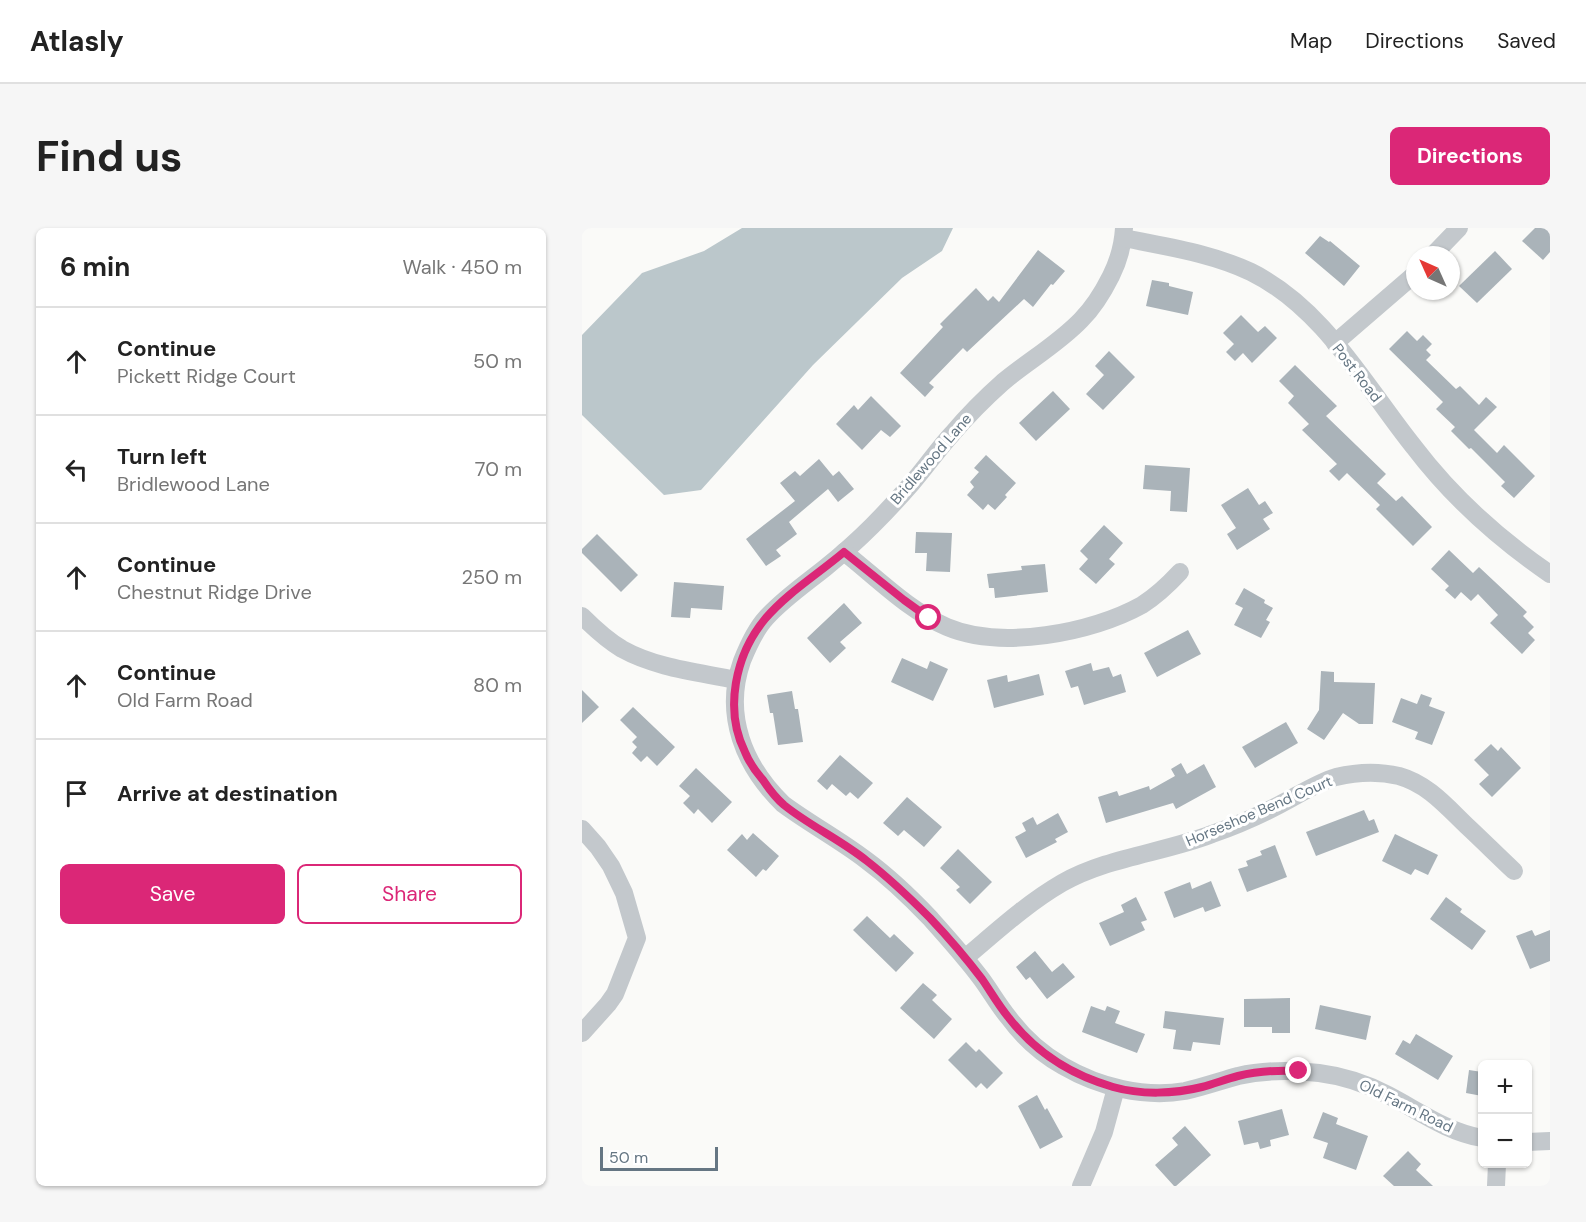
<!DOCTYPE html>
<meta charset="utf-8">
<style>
:root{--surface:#fff;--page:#f6f6f6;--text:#222;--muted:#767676;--line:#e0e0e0;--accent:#db2777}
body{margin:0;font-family:"DM Sans",sans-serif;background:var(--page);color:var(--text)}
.controls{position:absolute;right:18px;bottom:18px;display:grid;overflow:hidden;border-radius:9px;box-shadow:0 2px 4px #0004}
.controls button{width:54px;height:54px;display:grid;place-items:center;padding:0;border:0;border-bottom:2px solid var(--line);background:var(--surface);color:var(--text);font:30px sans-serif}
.compass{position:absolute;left:824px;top:18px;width:54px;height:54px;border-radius:50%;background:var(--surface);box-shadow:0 2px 4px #0004;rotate:315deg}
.scale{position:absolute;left:18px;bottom:15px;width:118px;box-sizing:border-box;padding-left:6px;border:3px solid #657683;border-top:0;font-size:16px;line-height:21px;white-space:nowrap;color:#657683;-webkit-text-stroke:4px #fff;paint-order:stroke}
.stop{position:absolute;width:18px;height:18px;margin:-14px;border:4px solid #db2777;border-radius:50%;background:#fff}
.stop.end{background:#db2777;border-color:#fff;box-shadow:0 2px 6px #0008}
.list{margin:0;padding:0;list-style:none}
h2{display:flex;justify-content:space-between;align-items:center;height:78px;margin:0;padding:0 24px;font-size:26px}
h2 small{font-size:20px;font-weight:400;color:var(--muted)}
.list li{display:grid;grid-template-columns:39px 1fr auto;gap:18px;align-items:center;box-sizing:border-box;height:108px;padding:0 24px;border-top:2px solid var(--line)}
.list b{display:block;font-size:22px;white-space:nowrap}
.list p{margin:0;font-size:20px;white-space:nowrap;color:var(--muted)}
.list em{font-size:20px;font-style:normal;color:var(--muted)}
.actions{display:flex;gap:12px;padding:18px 24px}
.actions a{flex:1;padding:14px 0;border:2px solid var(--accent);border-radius:9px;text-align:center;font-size:21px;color:var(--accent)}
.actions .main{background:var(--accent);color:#fff}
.icon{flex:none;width:33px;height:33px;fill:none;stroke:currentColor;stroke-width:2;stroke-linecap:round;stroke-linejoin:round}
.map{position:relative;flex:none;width:968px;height:958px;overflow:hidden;border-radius:9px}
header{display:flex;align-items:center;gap:36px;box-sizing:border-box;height:84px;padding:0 30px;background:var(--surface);border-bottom:2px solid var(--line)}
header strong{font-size:28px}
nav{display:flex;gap:33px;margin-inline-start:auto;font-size:21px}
.intro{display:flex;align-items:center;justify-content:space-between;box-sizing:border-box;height:144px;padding:0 36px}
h1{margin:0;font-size:42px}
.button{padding:15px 27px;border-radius:9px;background:var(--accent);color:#fff;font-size:21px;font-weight:700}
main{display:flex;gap:36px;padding:0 36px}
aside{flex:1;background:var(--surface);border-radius:9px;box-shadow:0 2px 4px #0004}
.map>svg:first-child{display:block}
.water{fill:#bbc7cb}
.building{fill:#aab3b9}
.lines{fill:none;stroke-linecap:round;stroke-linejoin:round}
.street{stroke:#c3c8cc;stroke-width:18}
.route{stroke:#db2777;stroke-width:8}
.labels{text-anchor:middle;stroke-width:6;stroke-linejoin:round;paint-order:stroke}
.street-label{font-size:15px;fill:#657683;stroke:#fff}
</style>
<header>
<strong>Atlasly</strong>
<nav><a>Map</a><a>Directions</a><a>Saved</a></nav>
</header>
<div class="intro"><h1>Find us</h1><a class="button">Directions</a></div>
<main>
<aside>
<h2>6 min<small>Walk · 450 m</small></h2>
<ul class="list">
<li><svg class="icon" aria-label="ahead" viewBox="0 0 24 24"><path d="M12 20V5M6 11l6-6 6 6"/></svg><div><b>Continue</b><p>Pickett Ridge Court</p></div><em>50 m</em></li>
<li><svg class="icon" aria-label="left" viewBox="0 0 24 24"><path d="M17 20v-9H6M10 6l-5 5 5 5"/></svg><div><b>Turn left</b><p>Bridlewood Lane</p></div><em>70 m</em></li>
<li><svg class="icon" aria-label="ahead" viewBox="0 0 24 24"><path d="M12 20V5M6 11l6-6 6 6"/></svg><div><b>Continue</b><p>Chestnut Ridge Drive</p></div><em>250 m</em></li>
<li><svg class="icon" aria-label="ahead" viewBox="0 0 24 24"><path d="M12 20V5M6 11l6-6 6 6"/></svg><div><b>Continue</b><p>Old Farm Road</p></div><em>80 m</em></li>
<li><svg class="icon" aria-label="arrive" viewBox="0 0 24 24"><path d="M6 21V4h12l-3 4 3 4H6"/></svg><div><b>Arrive at destination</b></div></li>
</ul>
<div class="actions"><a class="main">Save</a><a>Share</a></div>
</aside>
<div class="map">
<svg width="968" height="958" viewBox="0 0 968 958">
<rect width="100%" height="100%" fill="#fafaf8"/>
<path class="water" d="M160 0H371L360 23 320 50 231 137 119 262 82 267 0 187V107L60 45 122 23Z"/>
<g class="building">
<path d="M953 0H968V24L961 32 940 13Z"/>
<path d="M738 8 747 14 748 13 778 38 762 58 723 25Z"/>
<path d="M456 22 483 43 471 57 469 56 451 79 442 71 385 124 381 120 347 155 352 159 343 169 318 145 361 99 358 96 394 60 406 73 411 68 417 74Z"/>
<path d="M913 23 930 41 895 75 877 58Z"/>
<path d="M570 52 587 55V58L611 64 606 87 564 78Z"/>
<path d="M659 87 676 104 683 98 695 110 670 135 661 125 653 133 644 124 652 116 641 105Z"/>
<path d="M825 103 835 113 841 107 850 116 844 122 849 127 844 132 874 161 878 158 897 177 904 169 915 179 892 202 915 225 922 217 953 248 932 270 919 258 923 254 889 220 887 221 869 203 873 199 854 181 861 174 807 121Z"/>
<path d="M527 123 553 149 521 182 504 166 522 147 513 138Z"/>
<path d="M713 137 755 178 744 188 804 246 795 255 814 273 820 268 850 299 831 318 794 281 798 277 765 245 757 253 747 243 755 236 720 202 727 196 706 175 712 168 697 153Z"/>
<path d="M471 163 488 181 454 213 437 195Z"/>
<path d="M289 168 319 198 308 209 299 202 280 222 254 196 272 177 276 182Z"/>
<path d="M404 227 434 255 423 267 425 269 413 282 406 276 401 282 385 267 392 259 388 254 397 244 392 240Z"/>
<path d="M237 231 251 248 257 243 272 261 256 274 246 261 207 294 215 306 194 322 199 328 184 338 164 311 213 273 198 255 213 243 218 248Z"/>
<path d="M563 237 608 240 605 284 588 283 589 263 561 261Z"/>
<path d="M666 260 677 277 683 273 691 285 681 291 688 301 655 322 645 306 654 300 639 277Z"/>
<path d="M522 297 541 315 527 331 533 336 514 356 497 341 506 331 498 323Z"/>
<path d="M334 304 370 305 368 344 344 343 345 325H333Z"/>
<path d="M15 306 56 347 39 364 0 325V321Z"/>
<path d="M867 322 891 345 897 339 945 384 941 388 952 399 946 405 953 412 940 426 908 395 916 387 896 366 889 373 879 364 873 371 863 362 867 358 849 341Z"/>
<path d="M463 336 466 364 413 370 412 360H407L405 346 440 342 439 338Z"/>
<path d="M92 354 142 358 140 382 109 380 108 390 89 389Z"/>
<path d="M662 360 683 372 682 375 691 380 684 392 688 394 679 410 652 397 661 380 653 376Z"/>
<path d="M262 375 280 395 258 414 264 420 248 435 225 410Z"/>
<path d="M606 402 619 426 575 449 562 425Z"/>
<path d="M320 430 345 441 348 433 366 441 351 473 309 454Z"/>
<path d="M509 435 511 443 527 439 531 449 539 446 544 464 502 477 496 458 489 460 483 443Z"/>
<path d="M739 443 752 444V454L793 455 791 496H777L761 485 742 512 725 501 737 482Z"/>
<path d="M457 446 462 467 412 480 405 452 425 447 426 454Z"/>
<path d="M0 462 17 479 0 495Z"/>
<path d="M210 463 213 481H216L221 514 196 517 191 485H188L185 467Z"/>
<path d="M839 466 850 470 847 478 863 484 850 517 833 511 836 504 810 494 819 470 835 476Z"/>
<path d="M51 479 93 519 75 538 65 528 59 534 50 525 55 519 50 514 55 509 38 492Z"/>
<path d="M704 494 716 515 673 540 660 519Z"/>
<path d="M909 516 916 523 919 519 939 540 910 569 897 556 907 547 892 532Z"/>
<path d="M258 527 291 555 276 571 268 564 264 568 250 556 245 562 235 553Z"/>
<path d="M599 535 605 546 622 536 634 559 594 581 591 575 524 595 516 569 535 563 537 568 567 558 568 562 593 548 589 541Z"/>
<path d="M114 540 150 574 130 595 116 581 112 586 101 575 108 568 97 558Z"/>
<path d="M325 569 360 599 342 619 322 602 316 608 301 595Z"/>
<path d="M782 582 787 593 792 591 797 604 734 628 724 604Z"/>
<path d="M476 585 486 604 473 611 475 614 444 630 433 609 444 603 440 595 451 589 455 597Z"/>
<path d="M171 605 197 628 184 643 181 641 174 649 145 622 160 606 165 612Z"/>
<path d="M813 606 856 627 846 647 833 641 829 647 800 633Z"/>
<path d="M693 617 705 649 665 664 656 641 666 638 664 633 680 627 678 623Z"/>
<path d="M376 621 410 654 388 676 374 662 378 659 358 640Z"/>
<path d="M629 653 639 678 623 684 621 679 592 690 582 664 608 654 610 661Z"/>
<path d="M554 669 565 692 559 694 563 702 528 718 517 695 542 684 539 677Z"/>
<path d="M864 669 880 681 878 684 904 703 890 722 848 691Z"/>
<path d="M285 688 308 710 312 706 332 725 314 744 271 702Z"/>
<path d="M950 702 953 708 968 702V733L948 741 934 708Z"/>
<path d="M453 723 470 744 481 735 493 749 465 771 448 749 444 752 434 739Z"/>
<path d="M341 755 355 767 350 772 370 791 352 811 318 780Z"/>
<path d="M708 770V805H690V799H662V771Z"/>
<path d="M738 777 789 788 784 812 733 801Z"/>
<path d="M509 778 523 783 525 778 538 783 533 795 563 806 555 825 500 804Z"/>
<path d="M583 783 642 790 638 817 611 814 609 823 591 821 594 802 581 800Z"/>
<path d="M834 806 871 828 856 852 813 826 821 812 828 816Z"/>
<path d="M384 814 394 824 397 821 421 845 405 861 399 855 394 860 366 832Z"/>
<path d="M887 842 900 844V868L884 865Z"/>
<path d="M455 867 463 882 465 880 481 909 458 921 436 878Z"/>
<path d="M700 881 707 907 688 912 689 918 678 921 676 914 662 917 656 893Z"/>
<path d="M741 884 756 890 754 896 786 908 774 942 741 930 746 915 731 910Z"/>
<path d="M603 898 629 927 594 958H592L573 937 596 917 590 910Z"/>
<path d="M826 923 839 936 834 942 851 958H812L801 948Z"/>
</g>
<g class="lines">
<g class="street">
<path d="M542 0C541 17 537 32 529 48 521 64 512 79 499 92 476 116 446 133 421 154 403 170 386 187 370 206 356 221 344 239 330 255 317 270 304 284 290 298 275 313 259 327 243 340 223 356 201 371 184 390 173 402 166 418 160 433 141 487 162 538 201 576 228 596 258 612 284 632 307 649 329 670 348 690 365 709 383 729 398 749 408 762 416 777 427 790 441 809 460 826 481 838 517 859 562 870 603 863 621 859 638 853 656 848 682 842 710 842 737 845 761 848 785 856 806 867 837 883 865 904 900 910"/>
<path d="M542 10C585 19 629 25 669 44 742 80 783 158 832 219 870 269 917 311 968 346"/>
<path d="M851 27 877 0"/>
<path d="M753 115 833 46"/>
<path d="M262 324C295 350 327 383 365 399 419 422 510 405 560 377 574 368 586 357 598 344"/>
<path d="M0 388C12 400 25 412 40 421 74 440 116 444 154 452"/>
<path d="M0 601 16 619 29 638 42 665 55 710 33 766 26 776 0 805"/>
<path d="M383 730C414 704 444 676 480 655 526 629 581 625 630 606 653 598 676 588 697 577 715 568 734 555 754 549 775 544 796 543 817 548 846 556 865 579 886 599 901 613 916 628 932 643"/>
<path d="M945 914 968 913"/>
<path d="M499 958 522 904 534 860"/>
<path d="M914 958 915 936"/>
</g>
</g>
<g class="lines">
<path class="route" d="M347 390 322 372 262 324C236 346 205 365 183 391 153 427 142 482 163 524 167 534 174 544 181 552 187 561 194 570 202 577 228 598 259 612 285 633 307 650 328 670 348 690 366 709 384 730 400 751 409 764 417 778 427 790 454 825 489 847 531 859 559 867 592 866 620 859 632 856 644 851 656 848 676 843 697 842 717 843"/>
</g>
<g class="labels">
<g class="street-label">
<text transform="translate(775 145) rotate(52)" y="5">Post Road</text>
<text transform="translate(349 231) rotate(-49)" y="5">Bridlewood Lane</text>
<text transform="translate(677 583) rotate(-23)" y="5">Horseshoe Bend Court</text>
<text transform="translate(824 878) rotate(26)" y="5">Old Farm Road</text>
</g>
</g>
</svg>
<div class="controls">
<button>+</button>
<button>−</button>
</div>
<svg class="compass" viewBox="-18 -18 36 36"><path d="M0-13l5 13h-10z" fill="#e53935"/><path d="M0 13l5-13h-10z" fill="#767676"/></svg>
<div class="scale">50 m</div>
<div class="stop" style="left:347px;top:390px"></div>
<div class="stop end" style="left:717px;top:843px"></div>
</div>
</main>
